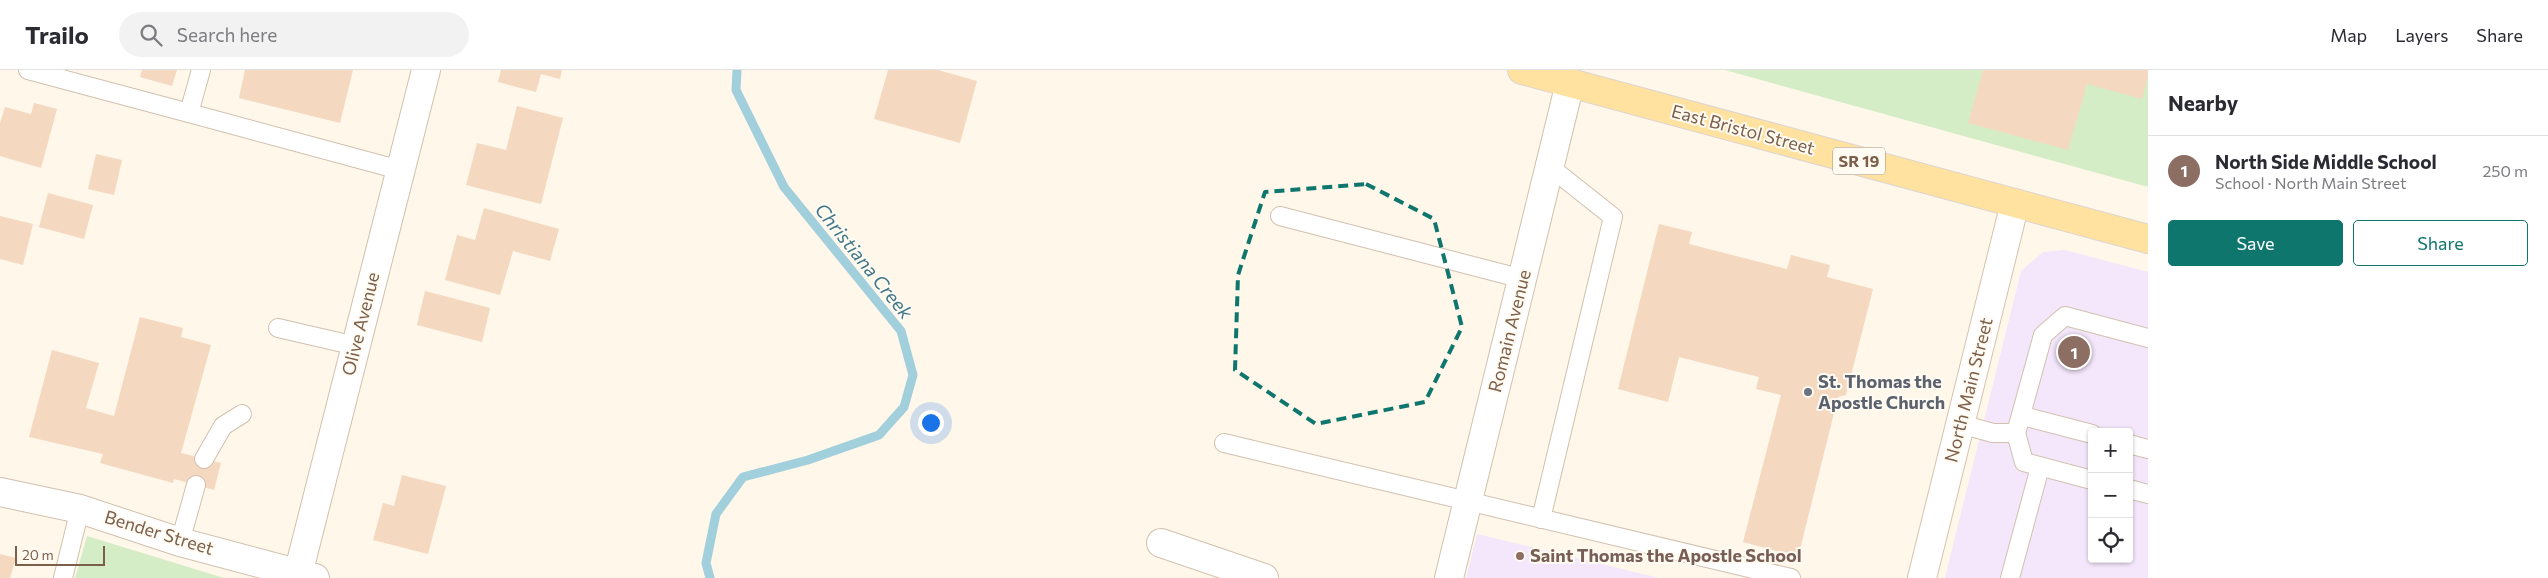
<!DOCTYPE html>
<meta charset="utf-8">
<style>
:root{--surface:#fff;--page:#f2f2f3;--text:#2b2b33;--muted:#7c7c81;--line:#e1e1e2;--accent:#0f766e}
body{margin:0;font-family:Commissioner,sans-serif;background:var(--page);color:var(--text)}
.controls{position:absolute;right:15px;bottom:15px;display:grid;overflow:hidden;border-radius:5px;box-shadow:0 1px 4px #0004}
.controls button{width:45px;height:45px;display:grid;place-items:center;padding:0;border:0;border-bottom:1px solid var(--line);background:var(--surface);color:var(--text);font:25px sans-serif}
.scale{position:absolute;left:15px;bottom:12px;width:90px;box-sizing:border-box;padding-left:5px;border:2px solid #7b5f4a;border-top:0;font-size:14px;line-height:18px;white-space:nowrap;color:#7b5f4a;-webkit-text-stroke:4px #fffbf2;paint-order:stroke}
.you{position:absolute;left:930px;top:352px;width:18px;height:18px;margin:-12px;border:4px solid #fff;border-radius:50%;background:#1a73e8;box-shadow:0 0 0 8px #1a73e833}
.badge{display:grid;place-items:center;width:32px;height:32px;border-radius:50%;background:var(--accent);color:#fff;font-size:16px;font-weight:700}
.pin{position:absolute;translate:-50% -50%;border:2px solid #fff;box-shadow:0 1px 5px #0006}
.list{margin:0;padding:0;list-style:none}
h2{display:flex;justify-content:space-between;align-items:center;height:65px;margin:0;padding:0 20px;font-size:21px}
h2 small{font-size:16px;font-weight:400;color:var(--muted)}
.list li{display:grid;grid-template-columns:32px 1fr auto;gap:15px;align-items:center;box-sizing:border-box;height:70px;padding:0 20px;border-top:1px solid var(--line)}
.list b{display:block;font-size:19px;white-space:nowrap}
.list p{margin:0;font-size:16px;white-space:nowrap;color:var(--muted)}
.list em{font-size:16px;font-style:normal;color:var(--muted)}
.actions{display:flex;gap:10px;padding:15px 20px}
.actions a{flex:1;padding:11px 0;border:1px solid var(--accent);border-radius:5px;text-align:center;font-size:18px;color:var(--accent)}
.actions .main{background:var(--accent);color:#fff}
.icon{flex:none;width:28px;height:28px;fill:none;stroke:currentColor;stroke-width:2;stroke-linecap:round;stroke-linejoin:round}
.map{position:relative;flex:none;width:2148px;height:508px;overflow:hidden}
header{display:flex;align-items:center;gap:30px;box-sizing:border-box;height:70px;padding:0 25px;background:var(--surface);border-bottom:1px solid var(--line)}
header strong{font-size:24px}
nav{display:flex;gap:28px;margin-inline-start:auto;font-size:18px}
.search{width:350px;height:45px;background:var(--page);display:flex;align-items:center;gap:12px;box-sizing:border-box;padding:0 18px;border-radius:28px;color:var(--muted);font-size:19px}
main{display:flex}
aside{flex:1;background:var(--surface)}
.map>svg:first-child{display:block}
.education{fill:#f4e6fb;fill-rule:evenodd}
.green{fill:#d4edc6}
.lines{fill:none;stroke-linecap:round;stroke-linejoin:round}
.stream{stroke:#a2cfdc;stroke-width:9}
.building{fill:#f5d8c0}
.service-casing{stroke:#d2c0ae;stroke-width:20}
.minor-casing{stroke:#d2c0ae;stroke-width:30}
.secondary-casing{stroke:#d7c2ad;stroke-width:30}
.primary-casing{stroke:#ddd5d0;stroke-width:30}
.service{stroke:#fff;stroke-width:18}
.minor{stroke:#fff;stroke-width:28}
.secondary{stroke:#fff;stroke-width:28}
.primary{stroke:#ffe1a0;stroke-width:28}
.marked{fill:none;stroke:#0f766e;stroke-width:4;stroke-dasharray:10 6;stroke-linejoin:round}
.worship-dot{fill:#6b7280;stroke:#fffbf2;stroke-width:2}
.education-dot{fill:#8d6e63;stroke:#fffbf2;stroke-width:2}
.labels{text-anchor:middle;stroke-width:4;stroke-linejoin:round;paint-order:stroke}
.shield{fill:#fffbf2;stroke:#a38e7c;stroke-width:1}
.shield-label{font-size:16px;font-weight:bold;fill:#7b5f4a}
.street-label{font-size:18px;fill:#7b5f4a;stroke:#fffbf2}
.worship-label{font-size:18px;font-weight:bold;fill:#5b616d;stroke:#fffbf2;text-anchor:start}
.education-label{font-size:18px;font-weight:bold;fill:#785e54;stroke:#fffbf2;text-anchor:start}
.water-label{font-size:19px;font-style:italic;fill:#3f7788;stroke:#fffbf2}
</style>
<header>
<strong>Trailo</strong>
<div class="search"><svg class="icon" aria-label="search" viewBox="0 0 24 24"><circle cx="10" cy="10" r="6"/><path d="M15 15l6 6"/></svg>Search here</div>
<nav><a>Map</a><a>Layers</a><a>Share</a></nav>
</header>
<main>
<div class="map">
<svg width="2148" height="508" viewBox="0 0 2148 508">
<rect width="100%" height="100%" fill="#fef7ea"/>
<g class="education">
<path d="M2065 180 2148 202V508H1945L2021 201 2043 182ZM2092 362H2129V489H2092Z"/>
<path d="M1477 464 1659 508H1466Z"/>
</g>
<g class="green">
<path d="M1725 0H2148V117Z"/>
<path d="M87 466 224 508H75Z"/>
</g>
<g class="lines">
<path class="stream" d="M710 508 706 493 716 444 743 407 808 390 879 365 904 337 913 305 901 261 784 117 736 20 737 0"/>
</g>
<g class="building">
<path d="M142 0H177L172 16 140 7Z"/>
<path d="M245 0H353L340 53 239 28Z"/>
<path d="M501 0H562L560 9 541 4 536 22 498 12Z"/>
<path d="M888 0H938L977 11 960 73 874 49Z"/>
<path d="M1983 0H2148V7L2142 29 2087 14 2068 80 1968 53Z"/>
<path d="M34 33 57 39 41 98 0 86V53L5 37 31 44Z"/>
<path d="M517 36 563 48 541 134 466 115 477 73 506 80Z"/>
<path d="M96 84 122 90 114 125 88 119Z"/>
<path d="M48 123 93 135 84 169 39 157Z"/>
<path d="M484 138 559 159 550 191 513 181 500 225 445 210 457 165 475 170Z"/>
<path d="M0 146 33 154 23 195 0 189Z"/>
<path d="M1659 154 1692 162 1689 174 1787 199 1791 185 1830 195 1827 207 1873 219 1846 325 1838 327 1798 487 1743 472 1781 325 1756 319 1759 307 1679 287 1668 332 1618 319Z"/>
<path d="M425 221 490 238 482 272 417 255Z"/>
<path d="M140 247 183 258 181 267 211 275 181 383 221 393 214 420 174 409 173 413 100 393 103 384 29 367 52 280 99 293 86 338 114 346Z"/>
<path d="M402 405 446 416 428 484 373 470 383 433 394 436Z"/>
<path d="M0 484 16 488 10 508H0Z"/>
</g>
<g class="lines">
<g class="service-casing">
<g id="service">
<path d="M28 0 189 43"/>
<path d="M201 0 189 43 400 100"/>
<path d="M1280 146 1523 209"/>
<path d="M278 258 356 276"/>
<path d="M2023 346 2092 364"/>
<path d="M1960 354 1993 363H2016L2043 265 2065 246 2148 268"/>
<path d="M2016 363 2024 392 2092 410"/>
<path d="M1224 373 1791 508"/>
<path d="M2129 374 2148 379"/>
<path d="M204 389 223 356 242 344"/>
<path d="M2129 419 2148 424"/>
<path d="M1541 449 1613 147 1550 97"/>
<path d="M180 472 196 415"/>
<path d="M63 508 80 439"/>
<path d="M2010 508 2040 397"/>
</g>
</g>
<g class="minor-casing">
<g id="minor">
<path d="M0 422 80 439 180 472 315 508"/>
<path d="M1161 473 1264 508"/>
<path d="M297 508 426 0"/>
<path d="M1449 508 1570 13"/>
</g>
</g>
<g class="secondary-casing">
<path id="secondary" d="M1922 508 2015 133"/>
</g>
<g class="primary-casing">
<path id="primary" d="M1522 0 2148 169"/>
</g>
<use href="#service" class="service"/>
<use href="#minor" class="minor"/>
<use href="#secondary" class="secondary"/>
<use href="#primary" class="primary"/>
</g>
<path class="marked" d="M1366 114 1434 149 1462 257 1425 332 1316 354 1235 300 1238 205 1265 122Z"/>
<circle class="worship-dot" cx="1808" cy="322" r="5"/>
<circle class="education-dot" cx="1520" cy="486" r="5"/>
<g class="labels">
<rect class="shield" x="1833" y="77.5" width="52" height="27" rx="4"/>
<g class="shield-label">
<text x="1859" y="97">SR 19</text>
</g>
<g class="street-label">
<text transform="translate(1743 60) rotate(15)" y="6">East Bristol Street</text>
<text transform="translate(361 254) rotate(-76)" y="6">Olive Avenue</text>
<text transform="translate(1510 261) rotate(-76)" y="6">Romain Avenue</text>
<text transform="translate(1969 320) rotate(-76)" y="6">North Main Street</text>
<text transform="translate(159 463) rotate(17)" y="6">Bender Street</text>
</g>
<g class="worship-label">
<text x="1818" y="318">St. Thomas the<tspan x="1818" dy="21">Apostle Church</tspan></text>
</g>
<g class="education-label">
<text x="1530" y="492">Saint Thomas the Apostle School</text>
</g>
<g class="water-label">
<text transform="translate(864 191) rotate(51)" y="7">Christiana Creek</text>
</g>
</g>
</svg>
<div class="controls">
<button>+</button>
<button>−</button>
<button><svg class="icon" aria-label="locate" viewBox="0 0 24 24"><circle cx="12" cy="12" r="6"/><path d="M12 2v4M12 18v4M2 12h4M18 12h4"/></svg></button>
</div>
<div class="scale">20 m</div>
<div class="you"></div>
<div class="pin badge" style="left:2074px;top:282px;background:#8d6e63">1</div>
</div>
<aside>
<h2>Nearby<small></small></h2>
<ul class="list">
<li><span class="badge" style="background:#8d6e63">1</span><div><b>North Side Middle School</b><p>School · North Main Street</p></div><em>250 m</em></li>
</ul>
<div class="actions"><a class="main">Save</a><a>Share</a></div>
</aside>
</main>
